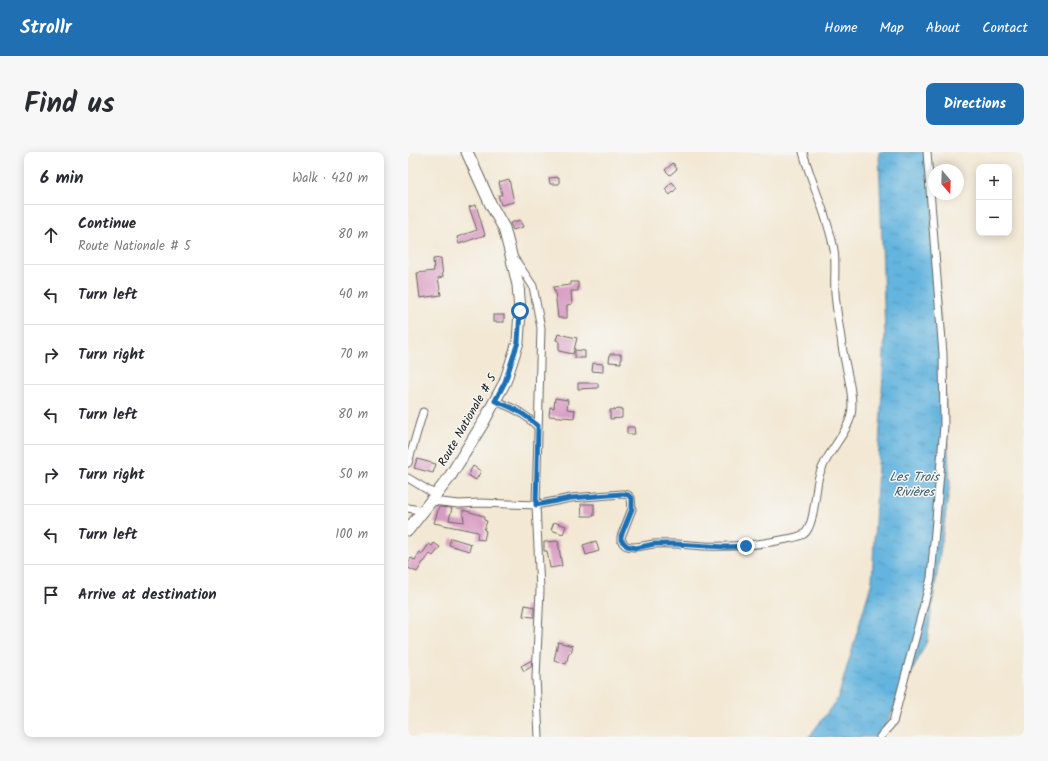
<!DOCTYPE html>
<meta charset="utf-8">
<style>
:root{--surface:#fff;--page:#f7f7f7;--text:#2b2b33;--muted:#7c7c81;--line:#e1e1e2;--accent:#1f6fb2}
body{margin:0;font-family:Kalam,sans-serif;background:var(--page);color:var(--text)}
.controls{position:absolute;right:12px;top:12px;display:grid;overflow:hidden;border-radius:8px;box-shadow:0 2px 10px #0003}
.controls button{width:36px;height:36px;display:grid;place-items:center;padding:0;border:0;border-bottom:1px solid var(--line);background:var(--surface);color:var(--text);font:20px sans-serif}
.compass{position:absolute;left:520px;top:12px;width:36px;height:36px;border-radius:50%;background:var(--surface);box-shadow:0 2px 10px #0003;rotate:161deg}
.stop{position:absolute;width:12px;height:12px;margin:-9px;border:3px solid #1f6fb2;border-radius:50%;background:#fff}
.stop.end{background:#1f6fb2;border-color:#fff;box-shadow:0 1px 4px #0008}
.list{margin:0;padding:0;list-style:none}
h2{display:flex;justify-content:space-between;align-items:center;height:52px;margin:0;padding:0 16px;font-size:17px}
h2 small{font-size:13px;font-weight:400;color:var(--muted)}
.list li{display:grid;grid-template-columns:26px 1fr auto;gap:12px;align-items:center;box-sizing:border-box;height:60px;padding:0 16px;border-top:1px solid var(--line)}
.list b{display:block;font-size:15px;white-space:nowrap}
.list p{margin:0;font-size:13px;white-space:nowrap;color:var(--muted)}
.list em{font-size:13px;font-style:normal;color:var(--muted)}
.icon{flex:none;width:22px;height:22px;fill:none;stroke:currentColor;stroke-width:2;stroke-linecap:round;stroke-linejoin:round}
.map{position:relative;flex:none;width:616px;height:585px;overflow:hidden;border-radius:8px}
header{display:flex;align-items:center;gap:24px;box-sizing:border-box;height:56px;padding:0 20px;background:var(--accent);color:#fff}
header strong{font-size:19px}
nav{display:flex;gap:22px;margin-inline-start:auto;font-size:14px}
.intro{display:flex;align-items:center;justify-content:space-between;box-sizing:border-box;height:96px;padding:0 24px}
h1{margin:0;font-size:28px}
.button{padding:10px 18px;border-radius:8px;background:var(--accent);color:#fff;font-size:14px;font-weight:700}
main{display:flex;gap:24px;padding:0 24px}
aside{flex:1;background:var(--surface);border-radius:8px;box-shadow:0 2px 10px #0003}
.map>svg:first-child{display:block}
.water{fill:url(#water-ripples);stroke:#40687d}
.building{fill:#d89cc3}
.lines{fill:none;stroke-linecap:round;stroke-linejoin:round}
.minor-casing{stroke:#67635c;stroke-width:9}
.primary-casing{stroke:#67635c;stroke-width:13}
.minor{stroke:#fff;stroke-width:7}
.primary{stroke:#fff;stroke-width:11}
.route{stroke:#1f6fb2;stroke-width:5}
.labels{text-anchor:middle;stroke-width:3;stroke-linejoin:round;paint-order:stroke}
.street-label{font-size:12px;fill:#1c1c1c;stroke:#f6f6f2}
.water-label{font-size:13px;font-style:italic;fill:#39596a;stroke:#f6f6f2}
</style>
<header>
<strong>Strollr</strong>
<nav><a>Home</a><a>Map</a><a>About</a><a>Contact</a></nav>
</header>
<div class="intro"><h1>Find us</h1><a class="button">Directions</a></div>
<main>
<aside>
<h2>6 min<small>Walk · 420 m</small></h2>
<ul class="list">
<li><svg class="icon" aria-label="ahead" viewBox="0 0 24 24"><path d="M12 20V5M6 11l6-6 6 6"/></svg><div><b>Continue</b><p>Route Nationale # 5</p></div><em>80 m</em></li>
<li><svg class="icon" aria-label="left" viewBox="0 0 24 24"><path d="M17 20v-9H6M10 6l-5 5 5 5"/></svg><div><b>Turn left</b></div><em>40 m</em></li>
<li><svg class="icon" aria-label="right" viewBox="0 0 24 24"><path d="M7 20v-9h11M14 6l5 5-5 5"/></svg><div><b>Turn right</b></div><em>70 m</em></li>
<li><svg class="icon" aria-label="left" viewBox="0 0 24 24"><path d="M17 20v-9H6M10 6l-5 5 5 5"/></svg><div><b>Turn left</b></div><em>80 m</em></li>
<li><svg class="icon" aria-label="right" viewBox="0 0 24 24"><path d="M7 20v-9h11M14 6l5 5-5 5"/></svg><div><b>Turn right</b></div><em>50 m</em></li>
<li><svg class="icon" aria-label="left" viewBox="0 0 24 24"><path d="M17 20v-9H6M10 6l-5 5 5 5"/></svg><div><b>Turn left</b></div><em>100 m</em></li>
<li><svg class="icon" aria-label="arrive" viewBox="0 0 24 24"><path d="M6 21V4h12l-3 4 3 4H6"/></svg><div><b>Arrive at destination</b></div></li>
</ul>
</aside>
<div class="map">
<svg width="616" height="585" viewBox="0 0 616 585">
<defs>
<pattern id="water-ripples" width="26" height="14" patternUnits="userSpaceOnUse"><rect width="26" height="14" fill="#64b4de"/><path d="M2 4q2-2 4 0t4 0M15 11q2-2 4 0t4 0" fill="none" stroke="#5292b3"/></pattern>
</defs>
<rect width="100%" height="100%" fill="#f6f6f2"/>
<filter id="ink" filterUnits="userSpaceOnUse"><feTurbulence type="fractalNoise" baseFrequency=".025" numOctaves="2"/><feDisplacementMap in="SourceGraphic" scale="8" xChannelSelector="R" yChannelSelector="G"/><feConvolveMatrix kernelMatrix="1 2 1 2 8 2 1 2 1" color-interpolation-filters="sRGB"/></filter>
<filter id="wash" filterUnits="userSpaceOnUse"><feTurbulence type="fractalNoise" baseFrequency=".012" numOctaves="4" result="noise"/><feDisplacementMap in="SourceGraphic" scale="16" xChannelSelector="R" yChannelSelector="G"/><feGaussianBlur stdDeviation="0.9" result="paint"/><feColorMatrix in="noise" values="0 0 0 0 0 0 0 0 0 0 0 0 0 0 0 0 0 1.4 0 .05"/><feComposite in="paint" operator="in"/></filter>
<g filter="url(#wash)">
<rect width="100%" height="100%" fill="#f3e8d4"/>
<path class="water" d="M471 0H517L524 33 542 332 519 489 472 585H401L430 546 464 429 477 182Z"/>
<g id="blocks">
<g class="building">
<path d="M265 11 269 17 262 23 257 18Z"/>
<path d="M151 25V32H142L141 26Z"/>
<path d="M101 27 106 50 93 53 90 43H94L91 30Z"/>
<path d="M264 30 269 36 262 43 257 37Z"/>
<path d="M68 53 77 83 51 92 49 85 69 78 61 55Z"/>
<path d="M112 68 115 75 105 78 102 71Z"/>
<path d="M33 106 35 125 30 126 33 143 12 146 9 121 26 119 25 107Z"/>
<path d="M163 130H170V139H163L164 152 159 153V166H150L147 139H146L145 135 163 133Z"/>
<rect x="85" y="163" width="11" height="7"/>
<path d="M150 182 169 186 165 202 151 199V189L148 188Z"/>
<path d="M167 198 177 199V206H167Z"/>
<path d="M202 202H213V211L201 210Z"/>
<path d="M185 211 195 212V220L184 219Z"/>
<path d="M170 231H190V236L170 237Z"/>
<path d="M147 246 160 248 159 257 167 258 166 266 141 264 142 255 146 256Z"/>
<path d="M214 257V266L202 267V258Z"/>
<path d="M219 275H226L227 282H219Z"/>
<path d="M9 307 28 312 25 321 6 316Z"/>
<path d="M65 314 73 319 68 328 60 323Z"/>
<path d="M173 352H186V364H174Z"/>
<path d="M31 355 44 356 41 368 56 370 55 358 76 364V368L79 369 76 378 78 379 76 388 69 387 70 380 26 371Z"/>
<path d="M146 370 158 374 155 382 143 378Z"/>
<path d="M43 386 63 392 61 399 41 393Z"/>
<path d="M150 389 154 414 142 416 139 399H136V390Z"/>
<path d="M188 389 191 399 178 403 175 393Z"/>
<path d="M26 391 32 395 25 404 22 402 16 410H15L9 420 0 416V412L3 406 7 408 12 400 14 402 21 392 24 394Z"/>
<path d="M117 453 126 455V465L115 464Z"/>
<path d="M150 490 165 494 163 501H161L158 512 146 508Z"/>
<path d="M124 508 123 515 116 519 113 514Z"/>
</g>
</g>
</g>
<g filter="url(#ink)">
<use href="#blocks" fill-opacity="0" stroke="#67635c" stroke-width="1"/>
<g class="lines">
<g class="minor-casing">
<g id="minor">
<path d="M106 106 125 134 133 176 128 353 132 438 128 525 131 585"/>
<path d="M87 249C106 256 114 260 129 274"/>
<path d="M0 311 15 260"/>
<path d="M0 326 28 343"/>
<path d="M24 349 51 352 72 351 128 353 163 346 214 342 220 343 223 346 224 357 213 385V388C215 391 216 393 219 394 228 397 237 393 246 392 263 391 281 393 298 394 326 395 351 393 379 387 384 386 391 385 396 382 407 374 407 337 411 324 417 302 439 283 443 263 447 244 437 214 434 194 432 176 428 158 427 140 426 126 428 112 426 98 420 64 404 33 395 0"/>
<path d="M0 356 16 359"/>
<path d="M472 585 485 570 523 426 536 274 535 202 519 0"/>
</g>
</g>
<g class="primary-casing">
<path id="primary" d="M0 378 41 326 75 271 97 230 110 190 112 159 110 133 102 99 96 76 83 53 59 0"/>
</g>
<use href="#minor" class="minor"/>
<use href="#primary" class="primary"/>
</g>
</g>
<g class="lines" filter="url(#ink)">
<path class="route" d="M112 159 110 190 97 230 87 249C106 256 114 260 130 274L128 353 163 346 214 342 220 343 224 346V357L213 384V388L219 394 228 396 246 392H267L317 395 338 394"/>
</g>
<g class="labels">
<g class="street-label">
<text transform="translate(59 268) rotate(-60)" y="4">Route Nationale # 5</text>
</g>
<g class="water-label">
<text x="506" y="329">Les Trois<tspan x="506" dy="15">Rivières</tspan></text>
</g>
</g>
</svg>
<div class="controls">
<button>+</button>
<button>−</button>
</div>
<svg class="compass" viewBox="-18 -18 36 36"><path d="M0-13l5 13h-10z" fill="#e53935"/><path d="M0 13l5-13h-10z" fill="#7c7c81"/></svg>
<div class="stop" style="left:112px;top:159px"></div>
<div class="stop end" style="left:338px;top:394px"></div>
</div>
</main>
